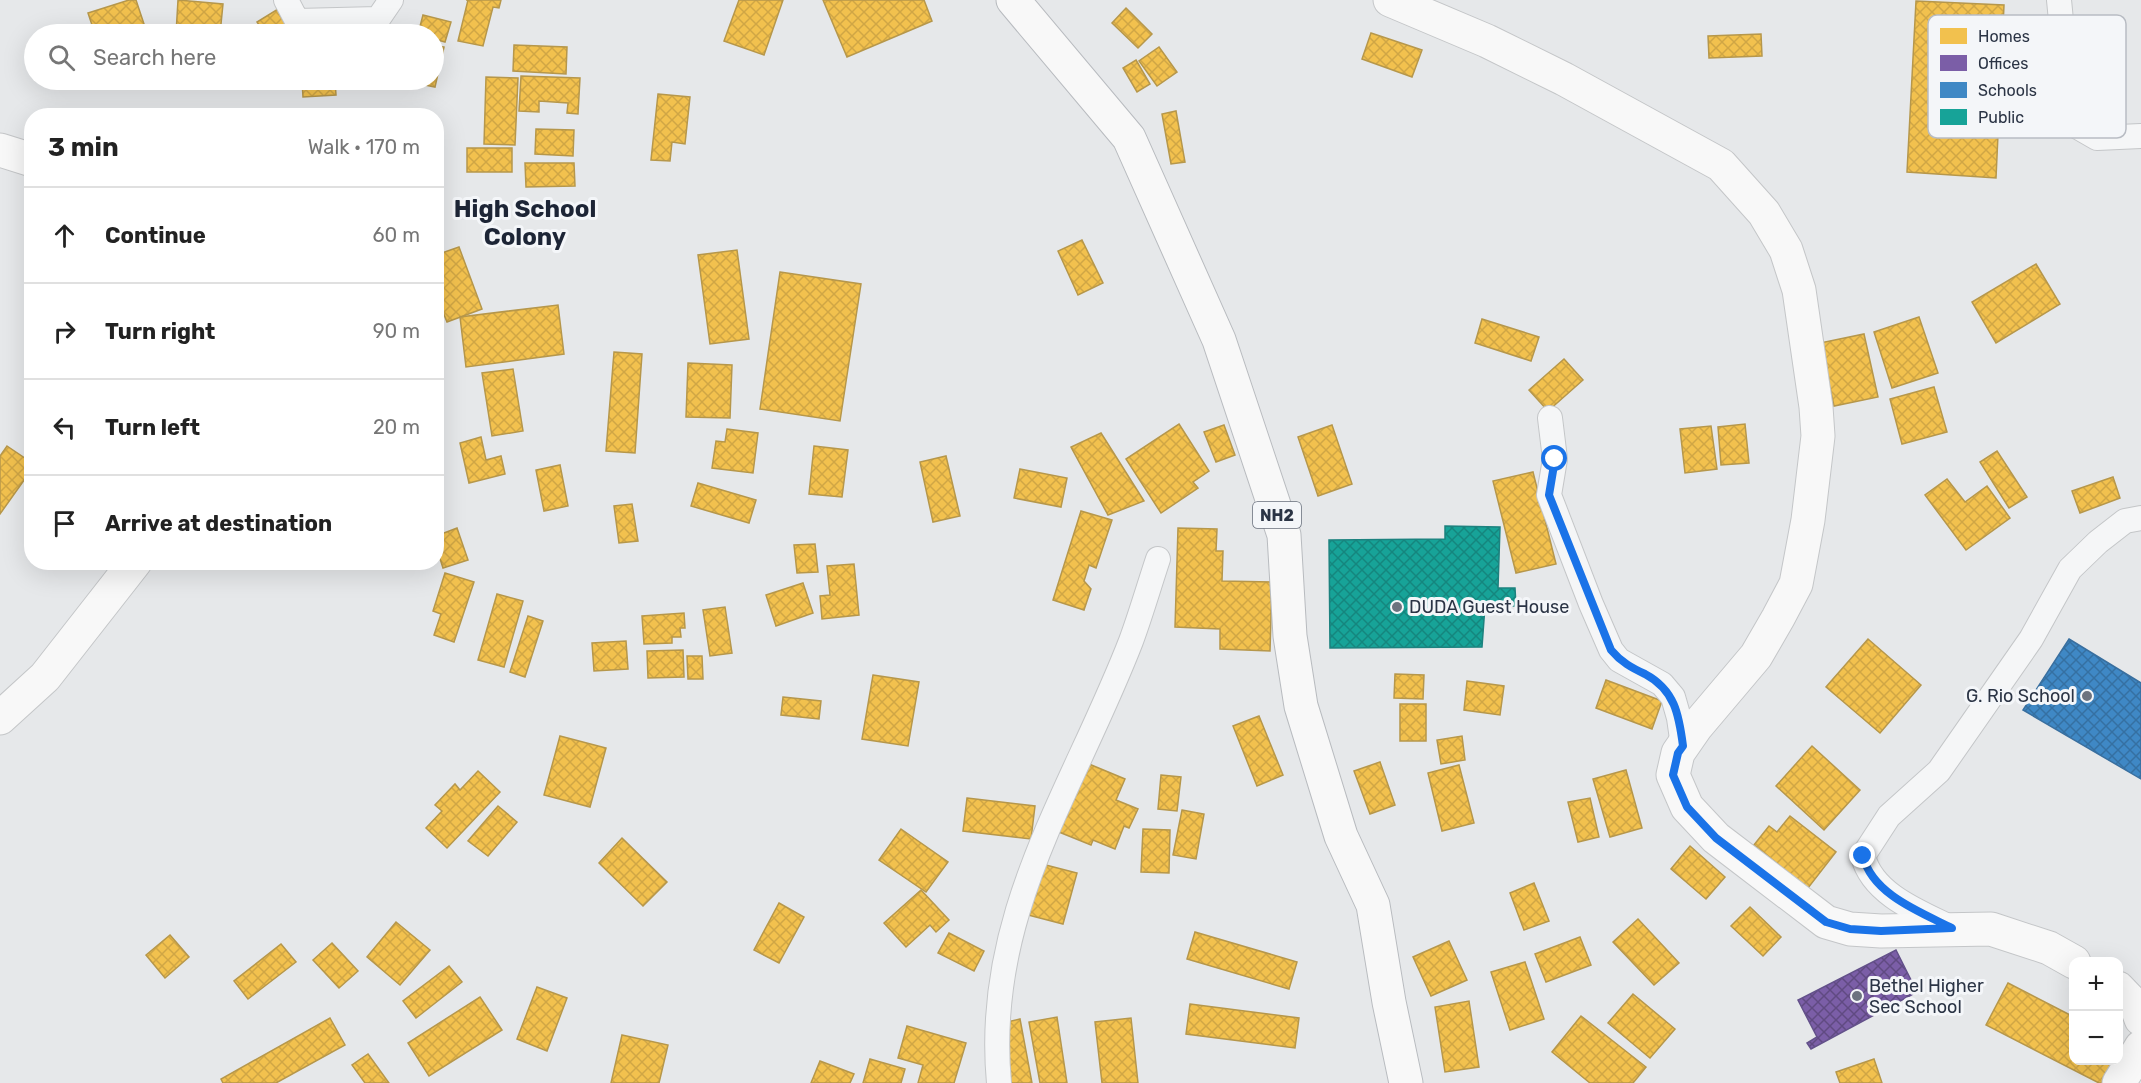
<!DOCTYPE html>
<meta charset="utf-8">
<style>
:root{--surface:#fff;--page:#f2f2f2;--text:#222;--muted:#767676;--line:#e0e0e0}
body{margin:0;font-family:Rubik,sans-serif;background:var(--page);color:var(--text)}
.controls{position:absolute;right:18px;bottom:18px;display:grid;overflow:hidden;border-radius:12px;box-shadow:0 6px 24px #0002}
.controls button{width:54px;height:54px;display:grid;place-items:center;padding:0;border:0;border-bottom:2px solid var(--line);background:var(--surface);color:var(--text);font:30px sans-serif}
.stop{position:absolute;width:18px;height:18px;margin:-14px;border:4px solid #1a73e8;border-radius:50%;background:#fff}
.stop.end{background:#1a73e8;border-color:#fff;box-shadow:0 2px 6px #0008}
.list{margin:0;padding:0;list-style:none}
h2{display:flex;justify-content:space-between;align-items:center;height:78px;margin:0;padding:0 24px;font-size:26px}
h2 small{font-size:20px;font-weight:400;color:var(--muted)}
.list li{display:grid;grid-template-columns:39px 1fr auto;gap:18px;align-items:center;box-sizing:border-box;height:96px;padding:0 24px;border-top:2px solid var(--line)}
.list b{display:block;font-size:22px;white-space:nowrap}
.list em{font-size:20px;font-style:normal;color:var(--muted)}
.icon{flex:none;width:33px;height:33px;fill:none;stroke:currentColor;stroke-width:2;stroke-linecap:round;stroke-linejoin:round}
.map{position:relative;flex:none;width:2141px;height:1083px;overflow:hidden}
.search{position:absolute;background:var(--surface);box-shadow:0 6px 24px #0002;left:24px;top:24px;width:420px;height:66px;display:flex;align-items:center;gap:15px;box-sizing:border-box;padding:0 21px;border-radius:33px;color:var(--muted);font-size:22px}
.panel{position:absolute;background:var(--surface);box-shadow:0 6px 24px #0002;left:24px;top:108px;width:420px;height:462px;border-radius:24px}
.map>svg:first-child{display:block}
.homes{fill:url(#homes-cross-hatch);stroke:#b6974b;stroke-width:1.5}
.offices{fill:url(#offices-cross-hatch);stroke:#63518a;stroke-width:1.5}
.schools{fill:url(#schools-cross-hatch);stroke:#396f9f;stroke-width:1.5}
.public{fill:url(#public-cross-hatch);stroke:#1d827f;stroke-width:1.5}
.lines{fill:none;stroke-linecap:round;stroke-linejoin:round}
.street-casing{stroke:#c4c6c8;stroke-width:26}
.secondary-casing{stroke:#c4c6c8;stroke-width:35}
.highway-casing{stroke:#b8bbbf;stroke-width:35}
.street{stroke:#f5f6f7;stroke-width:24}
.secondary{stroke:#f8f8f8;stroke-width:33}
.highway{stroke:#f8f8f8;stroke-width:33}
.route{stroke:#1a73e8;stroke-width:8}
.poi-dot{fill:#6c737f;stroke:#f4f6f9;stroke-width:2}
.labels{text-anchor:middle;stroke-width:6;stroke-linejoin:round;paint-order:stroke}
.shield{fill:#f4f6f9;stroke:#676e7b;stroke-width:1.5}
.shield-label{font-size:16px;font-weight:bold;fill:#2b3445}
.poi-label{font-size:18px;fill:#2b3445;stroke:#f4f6f9;text-anchor:start}
.district-label{font-size:24px;font-weight:bold;fill:#1d2536;stroke:#f4f6f9}
.key{fill:#f4f6f9;stroke:#b8bcc3;stroke-width:1.5}
.key-label{font-size:16px;fill:#2b3445}
</style>
<div class="map">
<svg width="2141" height="1083" viewBox="0 0 2141 1083">
<defs>
<pattern id="homes-cross-hatch" width="8" height="8" patternUnits="userSpaceOnUse" patternTransform="scale(1.5)"><rect width="8" height="8" fill="#f2c14e"/><path d="M0 0l8 8M0 8l8-8" fill="none" stroke="#d0a645"/></pattern>
<pattern id="offices-cross-hatch" width="8" height="8" patternUnits="userSpaceOnUse" patternTransform="scale(1.5)"><rect width="8" height="8" fill="#7b5ea7"/><path d="M0 0l8 8M0 8l8-8" fill="none" stroke="#604a82"/></pattern>
<pattern id="schools-cross-hatch" width="8" height="8" patternUnits="userSpaceOnUse" patternTransform="scale(1.5)"><rect width="8" height="8" fill="#3f88c5"/><path d="M0 0l8 8M0 8l8-8" fill="none" stroke="#3570a2"/></pattern>
<pattern id="public-cross-hatch" width="8" height="8" patternUnits="userSpaceOnUse" patternTransform="scale(1.5)"><rect width="8" height="8" fill="#17a398"/><path d="M0 0l8 8M0 8l8-8" fill="none" stroke="#15867e"/></pattern>
</defs>
<rect width="100%" height="100%" fill="#e6e8ea"/>
<g class="homes">
<path d="M129 0H136L146 30 132 34H95L88 13Z"/>
<path d="M178 0 223 4 220 34H176Z"/>
<path d="M466 0H501L499 8 493 7 483 46 458 41 468 0Z"/>
<path d="M739 0H783L764 55 724 41Z"/>
<path d="M823 0H924L932 21 847 57Z"/>
<path d="M1916 1 2004 5 1996 178 1907 172Z"/>
<path d="M1126 8 1152 34 1138 48 1112 23Z"/>
<path d="M278 9 293 34H265L257 22Z"/>
<path d="M423 15 451 22 445 42 434 39V34H418Z"/>
<path d="M1371 33 1422 50 1412 77 1362 59Z"/>
<path d="M1761 34 1762 56 1709 58 1708 36Z"/>
<path d="M434 45 444 47 435 87 401 80H434Z"/>
<path d="M514 45 567 47 566 74 513 71Z"/>
<path d="M1159 47 1177 72 1157 86 1139 61Z"/>
<path d="M1136 60 1150 84 1137 92 1123 68Z"/>
<path d="M521 76 580 78 578 114 567 113 568 103 539 101V112L519 111Z"/>
<path d="M486 77 518 78 515 145 484 144Z"/>
<path d="M302 80H335L336 95 303 97Z"/>
<path d="M658 94 690 97 685 144 672 142 670 161 651 160Z"/>
<path d="M1176 111 1185 162 1171 164 1162 114Z"/>
<path d="M536 129 574 130 573 156 535 154Z"/>
<rect x="467" y="148" width="45" height="24"/>
<path d="M525 163H574L575 186 526 187Z"/>
<path d="M1082 240 1103 283 1078 295 1058 251Z"/>
<path d="M459 247 482 309 447 322 436 295V255Z"/>
<path d="M737 250 749 339 710 344 698 255Z"/>
<path d="M2036 264 2060 304 1996 343 1972 302Z"/>
<path d="M780 272 861 284 840 421 760 409Z"/>
<path d="M558 305 564 354 466 367 460 317Z"/>
<path d="M1919 317 1938 373 1892 388 1874 332Z"/>
<path d="M1482 319 1539 337 1531 361 1475 343Z"/>
<path d="M1864 334 1878 397 1834 406 1820 343Z"/>
<path d="M614 352 642 354 635 453 606 451Z"/>
<path d="M1564 359 1583 380 1548 411 1529 390Z"/>
<path d="M688 363 732 365 730 418 686 417Z"/>
<path d="M513 369 523 431 492 436 482 373Z"/>
<path d="M1934 387 1947 432 1902 444 1890 399Z"/>
<path d="M1179 424 1209 471 1193 482 1198 488 1161 513 1126 459Z"/>
<path d="M1745 424 1749 463 1721 465 1718 427Z"/>
<path d="M1224 425 1235 455 1216 462 1204 432Z"/>
<path d="M1332 425 1352 484 1318 496 1298 437Z"/>
<path d="M1711 426 1717 469 1685 473 1680 429Z"/>
<path d="M727 429 758 433 753 473 712 468 716 441 725 442Z"/>
<path d="M1101 433 1144 501 1108 515 1071 447Z"/>
<path d="M481 437 486 460 501 456 505 474 469 483 460 443Z"/>
<path d="M7 446 32 463V469L0 514V456Z"/>
<path d="M814 446 848 450 842 497 809 494Z"/>
<path d="M1997 451 2027 497 2009 508 1980 462Z"/>
<path d="M946 456 960 516 933 522 920 462Z"/>
<path d="M560 465 568 506 544 511 536 470Z"/>
<path d="M1020 469 1067 478 1061 507 1014 498Z"/>
<path d="M1533 472 1556 564 1516 573 1493 481Z"/>
<path d="M2113 477 2120 498 2080 513 2072 491Z"/>
<path d="M1947 479 1965 502 1987 486 2010 518 1966 550 1925 495Z"/>
<path d="M698 483 756 500 749 523 691 506Z"/>
<path d="M632 504 638 541 619 543 614 506Z"/>
<path d="M1081 511 1112 520 1096 568 1089 565 1084 581 1091 589 1084 610 1053 600Z"/>
<path d="M457 528 468 560 443 568 436 546V536Z"/>
<path d="M1178 528 1217 529 1216 551H1223L1222 581 1272 582 1270 651 1220 649V629L1175 627Z"/>
<path d="M815 544 818 572 797 573 794 545Z"/>
<path d="M854 564 859 615 822 619 820 596 830 595 827 566Z"/>
<path d="M445 573 474 582 454 642 434 635 441 614 433 611Z"/>
<path d="M803 583 813 613 776 626 766 595Z"/>
<path d="M497 594 523 601 504 667 478 660Z"/>
<path d="M725 607 732 653 710 656 703 610Z"/>
<path d="M684 613 685 628H680L681 637H672V643L644 644 642 616Z"/>
<path d="M528 616 543 621 525 677 510 672Z"/>
<path d="M1868 639 1921 685 1880 733 1826 687Z"/>
<path d="M626 641 628 669 594 671 592 643Z"/>
<path d="M683 650 684 677 648 678 647 651Z"/>
<path d="M687 656H702L703 679H688Z"/>
<path d="M1395 674 1424 675 1423 699 1394 698Z"/>
<path d="M873 675 919 682 908 746 862 739Z"/>
<path d="M1606 680 1662 701 1652 729 1596 708Z"/>
<path d="M1467 681 1504 686 1500 715 1464 710Z"/>
<path d="M783 697 821 701 819 719 781 715Z"/>
<rect x="1400" y="704" width="26" height="37"/>
<path d="M1259 716 1283 775 1257 786 1233 726Z"/>
<path d="M560 736 606 748 590 807 544 795Z"/>
<path d="M1462 736 1465 760 1441 764 1437 740Z"/>
<path d="M1812 746 1860 790 1824 830 1776 786Z"/>
<path d="M1380 762 1395 805 1370 814 1354 771Z"/>
<path d="M1089 764 1125 779 1116 800 1138 809 1129 828 1124 826 1115 849 1093 840 1091 845 1059 832Z"/>
<path d="M1459 765 1474 823 1442 831 1428 773Z"/>
<path d="M1626 770 1642 828 1610 837 1593 779Z"/>
<path d="M478 771 500 792 447 848 426 828 442 811 435 805 455 784 460 790Z"/>
<path d="M1161 775 1181 777 1177 811 1158 809Z"/>
<path d="M967 798 1035 806 1031 839 963 831Z"/>
<path d="M1590 798 1599 837 1578 842 1568 802Z"/>
<path d="M498 806 517 822 488 856 468 841Z"/>
<path d="M1182 810 1204 814 1196 859 1173 855Z"/>
<path d="M1790 816 1836 852 1808 888 1754 845 1769 826 1777 832Z"/>
<path d="M901 829 948 862 926 892 879 860Z"/>
<path d="M1143 829 1170 830 1169 873 1141 872Z"/>
<path d="M622 838 667 882 643 906 599 863Z"/>
<path d="M1690 846 1725 877 1706 899 1671 869Z"/>
<path d="M1042 864 1077 873 1063 924 1028 915Z"/>
<path d="M1534 883 1549 921 1524 930 1510 893Z"/>
<path d="M921 890 949 920 936 932 930 925 906 947 884 923Z"/>
<path d="M779 903 804 917 779 963 754 950Z"/>
<path d="M1750 907 1781 937 1763 956 1731 926Z"/>
<path d="M1638 919 1679 963 1654 985 1613 942Z"/>
<path d="M396 922 430 950 400 985 367 957Z"/>
<path d="M1195 932 1297 962 1289 989 1187 959Z"/>
<path d="M949 933 984 951 974 971 938 953Z"/>
<path d="M170 935 189 957 165 978 146 955Z"/>
<path d="M1580 937 1591 965 1546 982 1535 954Z"/>
<path d="M1449 941 1467 980 1431 996 1413 957Z"/>
<path d="M332 943 358 971 339 988 313 960Z"/>
<path d="M281 944 296 962 248 999 234 981Z"/>
<path d="M1525 962 1544 1019 1510 1030 1491 972Z"/>
<path d="M449 966 462 982 416 1018 403 1001Z"/>
<path d="M2008 983 2074 1017V1060H2118L2106 1083H2099L1986 1025Z"/>
<path d="M537 987 567 998 547 1051 517 1039Z"/>
<path d="M1633 994 1675 1029 1650 1058 1608 1023Z"/>
<path d="M480 997 502 1030 429 1076 408 1043Z"/>
<path d="M1469 1001 1479 1067 1445 1072 1435 1007Z"/>
<path d="M1190 1004 1299 1018 1295 1048 1186 1034Z"/>
<path d="M1581 1016 1646 1067 1633 1083H1590L1552 1052Z"/>
<path d="M1057 1017 1067 1083H1040L1029 1022Z"/>
<path d="M330 1018 345 1045 276 1083H223L221 1079Z"/>
<path d="M1131 1018 1138 1083H1102L1095 1022Z"/>
<path d="M1020 1019 1032 1083H1009L998 1024Z"/>
<path d="M907 1026 966 1043 954 1083H918L923 1065 898 1058Z"/>
<path d="M622 1035 668 1045 659 1083H611Z"/>
<path d="M368 1054 389 1083H365L352 1065Z"/>
<path d="M870 1059 905 1069 901 1083H863Z"/>
<path d="M1874 1059 1882 1083H1840L1836 1072Z"/>
<path d="M820 1061 854 1074 850 1083H811Z"/>
</g>
<path class="offices" d="M1896 950 1917 992 1811 1049 1807 1043 1817 1037 1798 1000Z"/>
<path class="schools" d="M2069 639 2141 683V779L2023 710Z"/>
<path class="public" d="M1445 526 1500 527 1498 588H1515L1516 606H1485L1482 647 1330 648 1329 540 1445 539Z"/>
<g class="lines">
<g class="street-casing">
<g id="street">
<path d="M286 0 297 21 378 19 391 0"/>
<path d="M2059 0 2071 123 2097 138 2141 136"/>
<path d="M1550 418 1555 459 1549 495 1591 604 1611 650 1619 660 1662 684 1673 697 1679 718 1683 746"/>
<path d="M1952 928C1919 912 1872 894 1863 856L1889 816 1939 771 2031 639 2070 569 2098 542 2125 521 2141 518"/>
<path d="M999 1083C983 914 1073 791 1131 641 1141 614 1149 586 1158 559"/>
</g>
</g>
<g class="secondary-casing">
<g id="secondary">
<path d="M1390 0 1487 41 1564 79 1721 165 1764 213 1786 250 1799 290 1816 407 1818 436 1808 520 1796 584 1778 618 1756 656 1696 727 1678 753 1673 775 1687 807 1716 838 1826 922 1850 929 1881 931 1991 929 2049 948 2074 962"/>
<path d="M0 150 32 160"/>
<path d="M0 718 45 677 135 562"/>
<path d="M2118 988 2137 1008 2141 1019"/>
<path d="M2119 1083 2141 1047"/>
</g>
</g>
<g class="highway-casing">
<path id="highway" d="M1013 0 1129 138 1219 340 1284 535 1290 636 1301 706 1341 836 1373 905 1389 1002 1406 1083"/>
</g>
<use href="#street" class="street"/>
<use href="#secondary" class="secondary"/>
<use href="#highway" class="highway"/>
</g>
<g class="lines">
<path class="route" d="M1555 459 1549 495 1611 650C1621 662 1632 668 1645 674 1675 690 1679 715 1683 746L1678 753 1673 775 1687 807 1716 838 1826 922 1850 929 1881 931 1952 928C1920 912 1872 894 1863 856"/>
</g>
<g class="poi-dot">
<circle cx="1397" cy="607" r="6"/>
<circle cx="2087" cy="696" r="6"/>
<circle cx="1857" cy="996" r="6"/>
</g>
<g class="labels">
<rect class="shield" x="1253" y="502" width="48" height="26" rx="4.5"/>
<g class="shield-label">
<text x="1277" y="521">NH2</text>
</g>
<g class="poi-label">
<text x="1409" y="613">DUDA Guest House</text>
<text x="2075" y="702" text-anchor="end">G. Rio School</text>
<text x="1869" y="992">Bethel Higher<tspan x="1869" dy="21">Sec School</tspan></text>
</g>
<g class="district-label">
<text x="525" y="217">High School<tspan x="525" dy="28">Colony</tspan></text>
</g>
</g>
<rect x="1928" y="15" width="198" height="123" rx="9" class="key"/>
<rect x="1940" y="28" width="27" height="16" fill="#f2c14e"/>
<rect x="1940" y="55" width="27" height="16" fill="#7b5ea7"/>
<rect x="1940" y="82" width="27" height="16" fill="#3f88c5"/>
<rect x="1940" y="109" width="27" height="16" fill="#17a398"/>
<g class="key-label">
<text x="1978" y="42">Homes</text>
<text x="1978" y="69">Offices</text>
<text x="1978" y="96">Schools</text>
<text x="1978" y="123">Public</text>
</g>
</svg>
<div class="controls">
<button>+</button>
<button>−</button>
</div>
<div class="stop" style="left:1555px;top:459px"></div>
<div class="stop end" style="left:1863px;top:856px"></div>
<div class="search"><svg class="icon" aria-label="search" viewBox="0 0 24 24"><circle cx="10" cy="10" r="6"/><path d="M15 15l6 6"/></svg>Search here</div>
<section class="panel">
<h2>3 min<small>Walk · 170 m</small></h2>
<ul class="list">
<li><svg class="icon" aria-label="ahead" viewBox="0 0 24 24"><path d="M12 20V5M6 11l6-6 6 6"/></svg><div><b>Continue</b></div><em>60 m</em></li>
<li><svg class="icon" aria-label="right" viewBox="0 0 24 24"><path d="M7 20v-9h11M14 6l5 5-5 5"/></svg><div><b>Turn right</b></div><em>90 m</em></li>
<li><svg class="icon" aria-label="left" viewBox="0 0 24 24"><path d="M17 20v-9H6M10 6l-5 5 5 5"/></svg><div><b>Turn left</b></div><em>20 m</em></li>
<li><svg class="icon" aria-label="arrive" viewBox="0 0 24 24"><path d="M6 21V4h12l-3 4 3 4H6"/></svg><div><b>Arrive at destination</b></div></li>
</ul>
</section>
</div>
